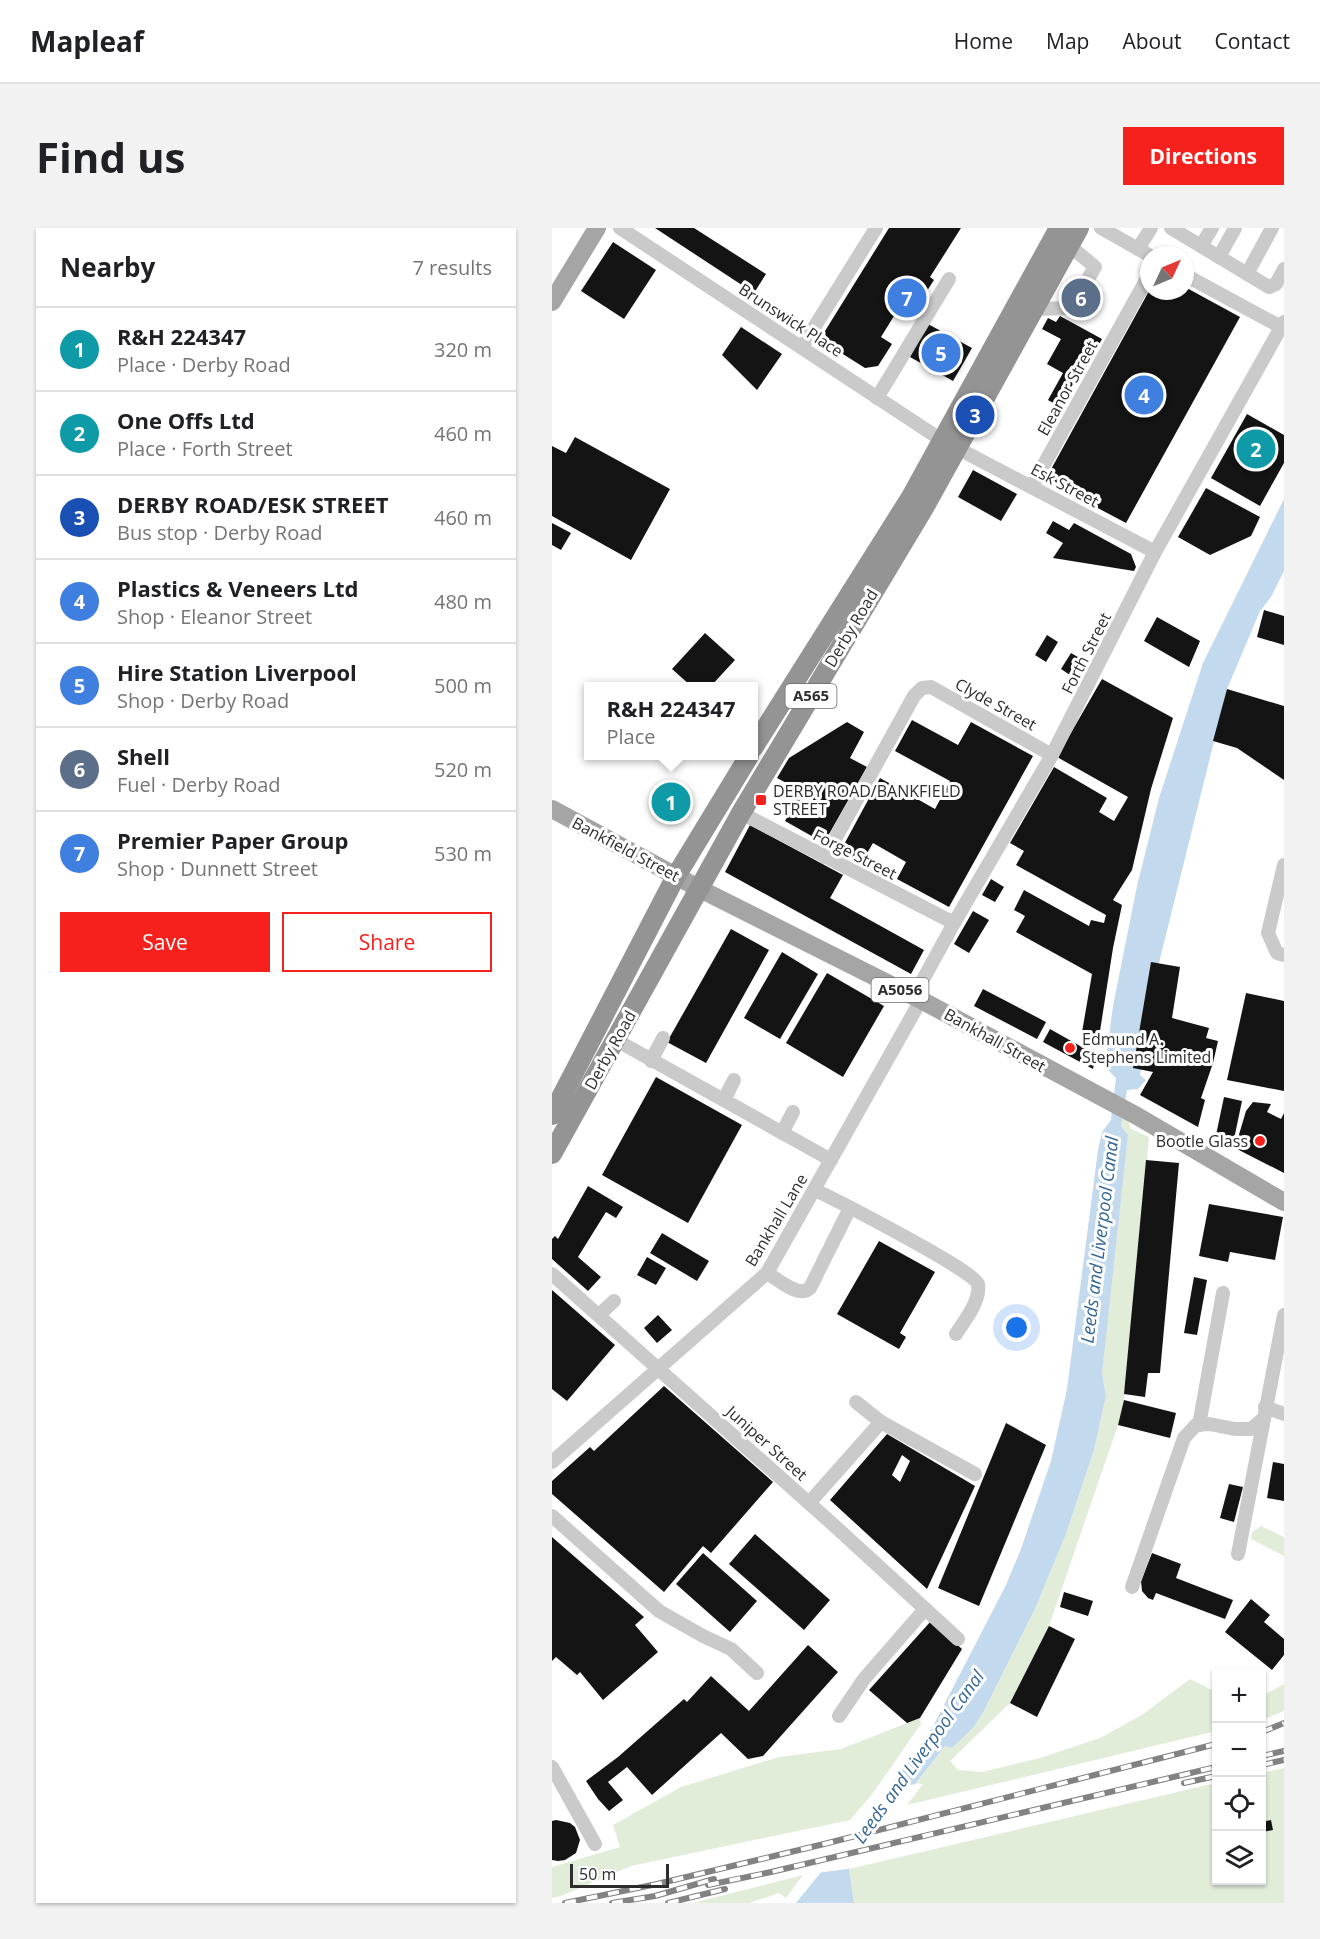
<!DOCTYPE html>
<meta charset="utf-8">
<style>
:root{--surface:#fff;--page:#f2f2f2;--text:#202124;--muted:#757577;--line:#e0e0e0;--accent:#f6211d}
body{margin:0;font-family:"Open Sans",sans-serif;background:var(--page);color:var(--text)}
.controls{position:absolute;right:18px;bottom:18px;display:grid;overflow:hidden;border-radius:0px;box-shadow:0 2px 4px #0004}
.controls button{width:54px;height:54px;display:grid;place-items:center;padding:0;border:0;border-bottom:2px solid var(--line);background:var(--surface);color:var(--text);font:30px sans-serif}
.compass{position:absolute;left:588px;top:18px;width:54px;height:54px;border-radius:50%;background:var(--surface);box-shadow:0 2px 4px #0004;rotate:46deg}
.scale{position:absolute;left:18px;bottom:15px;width:99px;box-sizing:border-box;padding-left:6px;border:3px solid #2d2d2d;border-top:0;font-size:16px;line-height:21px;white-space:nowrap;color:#2d2d2d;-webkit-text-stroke:4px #fff;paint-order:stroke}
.you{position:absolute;left:465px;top:1100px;width:21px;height:21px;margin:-15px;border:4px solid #fff;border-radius:50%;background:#1a73e8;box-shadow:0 0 0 9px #1a73e833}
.badge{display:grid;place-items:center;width:39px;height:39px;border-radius:50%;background:var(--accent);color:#fff;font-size:20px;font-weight:700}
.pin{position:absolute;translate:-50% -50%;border:3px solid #fff;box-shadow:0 2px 6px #0006}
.popup{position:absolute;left:32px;top:454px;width:174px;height:78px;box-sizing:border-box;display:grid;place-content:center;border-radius:0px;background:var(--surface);filter:drop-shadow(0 2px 4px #0005);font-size:20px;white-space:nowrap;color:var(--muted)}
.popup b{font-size:22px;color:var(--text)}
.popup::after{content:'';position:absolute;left:50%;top:100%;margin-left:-12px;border:12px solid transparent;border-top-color:var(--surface)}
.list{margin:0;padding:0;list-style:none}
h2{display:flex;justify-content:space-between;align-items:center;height:78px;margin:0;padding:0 24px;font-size:26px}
h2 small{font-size:20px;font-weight:400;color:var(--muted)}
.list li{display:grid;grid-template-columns:39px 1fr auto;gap:18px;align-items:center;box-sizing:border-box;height:84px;padding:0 24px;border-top:2px solid var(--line)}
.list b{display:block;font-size:22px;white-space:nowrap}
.list p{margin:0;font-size:20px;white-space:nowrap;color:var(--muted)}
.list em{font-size:20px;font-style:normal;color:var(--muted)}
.actions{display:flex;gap:12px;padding:18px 24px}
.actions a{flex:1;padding:14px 0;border:2px solid var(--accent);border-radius:0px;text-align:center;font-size:21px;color:var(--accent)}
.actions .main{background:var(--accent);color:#fff}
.icon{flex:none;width:33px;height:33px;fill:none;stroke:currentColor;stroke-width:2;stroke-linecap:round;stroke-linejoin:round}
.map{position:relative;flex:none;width:732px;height:1675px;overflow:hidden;border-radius:0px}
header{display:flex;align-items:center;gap:36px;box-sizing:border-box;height:84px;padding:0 30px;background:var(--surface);border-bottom:2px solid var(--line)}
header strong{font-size:28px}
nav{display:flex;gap:33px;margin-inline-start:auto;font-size:21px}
.intro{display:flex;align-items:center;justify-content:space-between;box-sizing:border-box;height:144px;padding:0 36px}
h1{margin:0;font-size:42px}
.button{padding:15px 27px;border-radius:0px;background:var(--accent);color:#fff;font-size:21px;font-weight:700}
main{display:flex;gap:36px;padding:0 36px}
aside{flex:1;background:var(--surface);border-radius:0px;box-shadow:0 2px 4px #0004}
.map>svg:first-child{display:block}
.green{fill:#e1ecd9}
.water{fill:#c3d9ee}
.pier{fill:#fff}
.building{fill:#141414;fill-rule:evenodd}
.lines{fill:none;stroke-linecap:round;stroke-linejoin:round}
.minor{stroke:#cacaca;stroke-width:14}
.major{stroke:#a5a5a5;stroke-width:18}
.highway{stroke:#949494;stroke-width:20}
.rail-casing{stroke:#828282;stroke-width:6}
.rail{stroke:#fff;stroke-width:4;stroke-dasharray:11;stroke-linecap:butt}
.poi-dot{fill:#f6211d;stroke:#fff;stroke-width:2}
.labels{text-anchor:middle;stroke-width:6;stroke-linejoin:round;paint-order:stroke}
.shield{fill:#fff;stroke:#6c6c6c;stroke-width:1.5}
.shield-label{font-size:15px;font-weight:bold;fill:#2d2d2d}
.street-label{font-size:16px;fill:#2d2d2d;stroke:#fff}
.poi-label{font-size:16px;fill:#2d2d2d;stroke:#fff;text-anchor:start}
.water-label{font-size:18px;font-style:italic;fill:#346796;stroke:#fff}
</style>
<header>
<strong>Mapleaf</strong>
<nav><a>Home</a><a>Map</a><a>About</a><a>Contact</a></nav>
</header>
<div class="intro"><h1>Find us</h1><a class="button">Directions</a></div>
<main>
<aside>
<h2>Nearby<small>7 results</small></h2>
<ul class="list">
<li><span class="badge" style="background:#0f9aa8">1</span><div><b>R&amp;H 224347</b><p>Place · Derby Road</p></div><em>320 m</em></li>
<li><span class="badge" style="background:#0f9aa8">2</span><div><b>One Offs Ltd</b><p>Place · Forth Street</p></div><em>460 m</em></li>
<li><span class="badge" style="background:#1a4fb4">3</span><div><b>DERBY ROAD/ESK STREET</b><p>Bus stop · Derby Road</p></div><em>460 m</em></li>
<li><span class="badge" style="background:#3f7fe0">4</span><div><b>Plastics &amp; Veneers Ltd</b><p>Shop · Eleanor Street</p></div><em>480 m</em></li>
<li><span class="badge" style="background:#3f7fe0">5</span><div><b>Hire Station Liverpool</b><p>Shop · Derby Road</p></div><em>500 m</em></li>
<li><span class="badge" style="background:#5c6f8a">6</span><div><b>Shell</b><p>Fuel · Derby Road</p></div><em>520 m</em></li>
<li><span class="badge" style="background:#3f7fe0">7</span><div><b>Premier Paper Group</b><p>Shop · Dunnett Street</p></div><em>530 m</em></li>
</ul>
<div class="actions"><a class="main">Save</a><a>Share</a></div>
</aside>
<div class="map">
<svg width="732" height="1675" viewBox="0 0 732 1675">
<rect width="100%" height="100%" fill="#fff"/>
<g class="green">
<path d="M570 890 576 893 579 901 597 909 572 1172 566 1197 497 1398 458 1475 398 1533 406 1542 430 1544 488 1530 548 1510 590 1487 638 1451 664 1464V1503L355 1577 371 1556H364L393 1518 400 1520 422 1499 432 1483 483 1381 514 1306 542 1222 554 1168 550 1145 555 1089 576 907 569 898Z"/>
<path d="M709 1298 732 1309V1328L699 1311 700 1304Z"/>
<path d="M732 1456V1483L710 1492V1468Z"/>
<path d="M368 1490 369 1496 321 1565 298 1592 79 1638 9 1668 0 1670V1639L68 1619 61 1597 129 1559 227 1529 289 1521Z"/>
<path d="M732 1540V1675H302L297 1641 664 1555V1652H710V1545Z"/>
<path d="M251 1647 234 1670 227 1665 197 1675H141Z"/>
</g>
<path class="water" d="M732 271V343L719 369 708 383 675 461 607 735 589 841 588 847 594 852 586 861 575 862 569 898 576 907 550 1145 554 1168 542 1222 514 1306 483 1381 432 1483 422 1499 400 1520 393 1518 297 1641 302 1675H244L341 1555 378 1504 453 1359 469 1321 499 1233 515 1161 546 922 550 904 559 892 564 850 556 842 554 831 561 778 585 658 607 570 651 435Z"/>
<path class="pier" d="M368 1555 302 1640 265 1645 331 1563Z"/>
<g class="building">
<path d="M103 0H142L214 46 202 65Z"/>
<path d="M337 0H409L378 49 382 52 362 83 350 75 329 109 340 116 326 138 313 140 275 116 273 103Z"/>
<path d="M61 14 104 42 72 91 29 63Z"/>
<path d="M633 59 688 89 574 295 508 260 497 245 597 63H633Z"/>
<path d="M508 88 550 111 526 154 523 152 508 179 496 172 511 145 495 136 509 111 490 101 496 90 504 94Z"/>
<path d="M376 96 420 120 401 153 358 129Z"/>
<path d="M189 99 230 126 205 162 170 127Z"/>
<path d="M695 186 732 207V235L708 278 659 250Z"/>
<path d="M23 209 118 261 79 332 0 288V218L14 225Z"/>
<path d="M421 242 465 266 449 293 406 269Z"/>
<path d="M654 260 708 289 699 308 658 327 626 309Z"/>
<path d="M501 293 517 302 522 295 579 326 584 339 582 343 501 330 511 315 494 305Z"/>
<path d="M0 295 19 305 9 322 0 317Z"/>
<path d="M712 382 732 388V417L705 409Z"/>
<path d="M605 389 648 413 637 439 592 413Z"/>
<path d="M153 405 183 432 159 458H139L120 441Z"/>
<path d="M495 407 506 414 494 434 483 427Z"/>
<path d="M519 425 531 432 521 449 509 441Z"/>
<path d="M550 451 621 490 599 561 580 642 561 672 570 677 561 720 548 803 536 811 529 810 540 746 464 704 473 688 462 682 472 662 537 698 539 692 552 695 554 687 464 637 472 623 458 615 502 539 555 570 547 584 562 593 576 569 505 529Z"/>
<path d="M675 461 732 478V552L685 520 661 513Z"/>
<path d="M360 492 406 517 419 494 481 528 397 679 345 651 354 634 321 615 310 634 289 622 328 550 383 581 398 553 343 523Z"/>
<path d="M295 494 312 504 298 530 315 539 272 615 233 593 245 571 257 578 262 570 225 550 237 530Z"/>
<path d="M198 597 291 647 278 670 372 722 359 746 173 644Z"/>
<path d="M439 651 452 659 443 674 430 667Z"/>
<path d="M421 683 437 692 417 725 402 716Z"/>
<path d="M179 701 217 722 154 835 115 814Z"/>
<path d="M230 724 266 746 228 811 192 790Z"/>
<path d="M599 734 628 739 620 790 657 800 654 810 666 813 661 835 649 870 653 872 646 899 588 867 601 844 581 840Z"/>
<path d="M275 745 332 778 291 849 234 815Z"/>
<path d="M431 761 494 794 485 811 422 778Z"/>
<path d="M694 765 732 773V863L675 852Z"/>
<path d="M498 801 544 827 541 841 491 814Z"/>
<path d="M104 849 190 897 136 995 50 947Z"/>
<path d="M672 869 690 873 682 911 664 907Z"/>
<path d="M701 874 719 876 715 884 729 891 732 885V945L683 920 694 883Z"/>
<path d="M594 932 627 935 608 1145H596L593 1169 572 1166Z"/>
<path d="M36 958 71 979 64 990 54 984 26 1029 49 1049 36 1063 0 1031V1011L3 1008 6 1011Z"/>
<path d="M657 976 731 989 723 1032 678 1024 676 1034 647 1028Z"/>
<path d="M110 1005 157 1033 145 1053 98 1025Z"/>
<path d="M327 1013 383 1044 348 1105 354 1109 347 1121 285 1086Z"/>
<path d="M95 1029 114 1040 104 1057 85 1047Z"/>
<path d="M642 1049 655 1052 645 1107 632 1105Z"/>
<path d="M0 1062 63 1117 15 1173 0 1161Z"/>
<path d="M106 1087 120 1102 105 1115 92 1100Z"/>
<path d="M112 1158 221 1254 159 1325 151 1318 112 1364 0 1266V1253L38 1219 42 1223Z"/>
<path d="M572 1172 624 1185 618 1210 566 1197Z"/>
<path d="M454 1195 494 1217 427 1378 386 1360Z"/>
<path d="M335 1206 423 1258 375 1361 278 1272ZM350 1227 358 1233 348 1254 340 1247Z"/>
<path d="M721 1234 732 1236V1273L715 1270Z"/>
<path d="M677 1256 691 1259 682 1294 668 1290Z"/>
<path d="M203 1306 278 1372 252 1402 177 1336Z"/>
<path d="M0 1309 92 1389 83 1397 106 1424 51 1472 28 1444 25 1447 4 1429 0 1433Z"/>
<path d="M151 1325 205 1373 178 1404 124 1356Z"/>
<path d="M600 1325 629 1336 624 1350 681 1372 673 1391 604 1365 601 1372 596 1370 590 1363 589 1353Z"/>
<path d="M512 1364 541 1373 536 1388 508 1379Z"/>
<path d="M699 1371 718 1387 712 1394 732 1411V1427L720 1442 673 1404Z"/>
<path d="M379 1393 410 1421 368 1490 355 1495 317 1462Z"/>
<path d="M497 1398 523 1411 485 1489 458 1475Z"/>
<path d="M256 1417 286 1444 211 1528 196 1531 169 1505 100 1567 75 1539 56 1554 71 1572 57 1583 46 1571 34 1553 66 1529 132 1471 135 1474 159 1448 197 1483Z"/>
<path d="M4 1592 18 1595 23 1599 28 1612 24 1625 13 1632 6 1633 0 1632V1593Z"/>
<path d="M719 1592 721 1602 710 1604V1594Z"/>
</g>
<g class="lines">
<g class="minor">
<path d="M68 0 391 213"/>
<path d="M549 0 597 27"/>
<path d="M619 0 717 59 724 56 732 41"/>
<path d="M649 18 660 0"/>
<path d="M586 21 599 0"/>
<path d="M667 29 683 0"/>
<path d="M695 46 720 0"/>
<path d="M633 47 729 99"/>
<path d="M483 81 519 80 543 39 518 18"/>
<path d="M250 119 324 0"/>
<path d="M325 170 397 51"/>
<path d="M405 220 603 324"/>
<path d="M480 258 597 47"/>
<path d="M189 585 402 695"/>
<path d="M273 629 362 468 370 460 379 459 500 527"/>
<path d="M732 637 716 705 725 725 732 727"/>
<path d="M362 768 402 695 500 527 603 324 732 94"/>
<path d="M64 812 279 932"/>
<path d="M99 833 111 810"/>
<path d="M172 872 182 852"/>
<path d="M230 905 241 884"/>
<path d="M263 962C284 972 423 1043 426 1056 429 1073 412 1093 404 1106"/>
<path d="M215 1045C226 1051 247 1071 258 1060L298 980"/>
<path d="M0 1046 286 1301 406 1411"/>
<path d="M47 1087 62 1073"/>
<path d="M304 1174 329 1194 423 1246"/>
<path d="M713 1179 732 1186"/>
<path d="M647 1197 671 1065"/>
<path d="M0 1234 215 1045 369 772"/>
<path d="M257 1275 329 1194"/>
<path d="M0 1288 107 1383 151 1408 179 1421 205 1445"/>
<path d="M686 1326 732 1087"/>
<path d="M580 1359 632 1210 644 1197 657 1196 683 1201H699L710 1192"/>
<path d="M287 1488 312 1451 373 1381"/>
<path d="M0 1539 43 1616"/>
</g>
<g class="major">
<path d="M0 74 45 0"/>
<path d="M0 581 148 661 369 772 585 888 732 974"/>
</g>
<g class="highway">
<path d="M201 520 359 269 507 0"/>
<path d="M0 887 124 648 197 528"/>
<path d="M0 926 189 585 373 278 527 0"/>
</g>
<g class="rail-casing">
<g id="rail">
<path d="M710 1504 732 1495"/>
<path d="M710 1528 732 1523"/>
<path d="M710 1537 732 1532"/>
<path d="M632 1555 664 1548"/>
<path d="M156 1657 219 1644 664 1539"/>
<path d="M13 1675 105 1656 272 1616 664 1516"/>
<path d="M60 1675 103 1668 162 1651"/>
<path d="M116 1675 173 1661"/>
</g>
</g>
<use href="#rail" class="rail"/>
</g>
<g class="poi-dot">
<rect x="203" y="566" width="12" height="12" rx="3"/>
<circle cx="518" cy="820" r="6"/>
<circle cx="708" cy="913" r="6"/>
</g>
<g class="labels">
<g class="shield">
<rect x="233.5" y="456" width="51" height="24" rx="4.5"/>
<rect x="319.5" y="750" width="57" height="24" rx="4.5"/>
</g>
<g class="shield-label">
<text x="259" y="473">A565</text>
<text x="348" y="767">A5056</text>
</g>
<g class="street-label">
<text transform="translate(239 92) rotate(33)" y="6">Brunswick Place</text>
<text transform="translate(515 160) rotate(-61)" y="6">Eleanor Street</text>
<text transform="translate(513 257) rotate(28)" y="6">Esk Street</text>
<text transform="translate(299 400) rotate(-59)" y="6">Derby Road</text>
<text transform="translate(534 425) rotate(-63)" y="6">Forth Street</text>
<text transform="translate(444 476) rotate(29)" y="6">Clyde Street</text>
<text transform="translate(74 621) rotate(28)" y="6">Bankfield Street</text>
<text transform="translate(303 626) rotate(27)" y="6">Forge Street</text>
<text transform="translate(443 812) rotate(29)" y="6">Bankhall Street</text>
<text transform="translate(58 822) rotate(-61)" y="6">Derby Road</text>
<text transform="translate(224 992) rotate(-59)" y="6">Bankhall Lane</text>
<text transform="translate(215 1215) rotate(42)" y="6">Juniper Street</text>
</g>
<g class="poi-label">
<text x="221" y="569">DERBY ROAD/BANKFIELD<tspan x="221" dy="18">STREET</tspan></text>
<text x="530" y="817">Edmund A.<tspan x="530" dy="18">Stephens Limited</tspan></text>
<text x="696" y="919" text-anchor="end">Bootle Glass</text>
</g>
<g class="water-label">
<text transform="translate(548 1012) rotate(-83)" y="6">Leeds and Liverpool Canal</text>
<text transform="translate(367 1529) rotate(-54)" y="6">Leeds and Liverpool Canal</text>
</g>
</g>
</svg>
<div class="controls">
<button>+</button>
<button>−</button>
<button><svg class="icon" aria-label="locate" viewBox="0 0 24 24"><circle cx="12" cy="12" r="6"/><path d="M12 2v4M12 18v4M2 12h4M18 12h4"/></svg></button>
<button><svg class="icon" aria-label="layers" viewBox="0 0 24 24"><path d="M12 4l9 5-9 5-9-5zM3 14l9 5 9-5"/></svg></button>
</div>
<svg class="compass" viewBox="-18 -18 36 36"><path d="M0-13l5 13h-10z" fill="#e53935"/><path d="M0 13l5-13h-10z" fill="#757577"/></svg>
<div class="scale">50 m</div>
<div class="you"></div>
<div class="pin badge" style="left:119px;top:574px;background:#0f9aa8">1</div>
<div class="popup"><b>R&amp;H 224347</b>Place</div>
<div class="pin badge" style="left:704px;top:221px;background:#0f9aa8">2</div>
<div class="pin badge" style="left:423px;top:187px;background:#1a4fb4">3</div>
<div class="pin badge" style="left:592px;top:167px;background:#3f7fe0">4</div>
<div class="pin badge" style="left:389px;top:125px;background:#3f7fe0">5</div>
<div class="pin badge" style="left:529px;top:70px;background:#5c6f8a">6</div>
<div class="pin badge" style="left:355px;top:70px;background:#3f7fe0">7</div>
</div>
</main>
